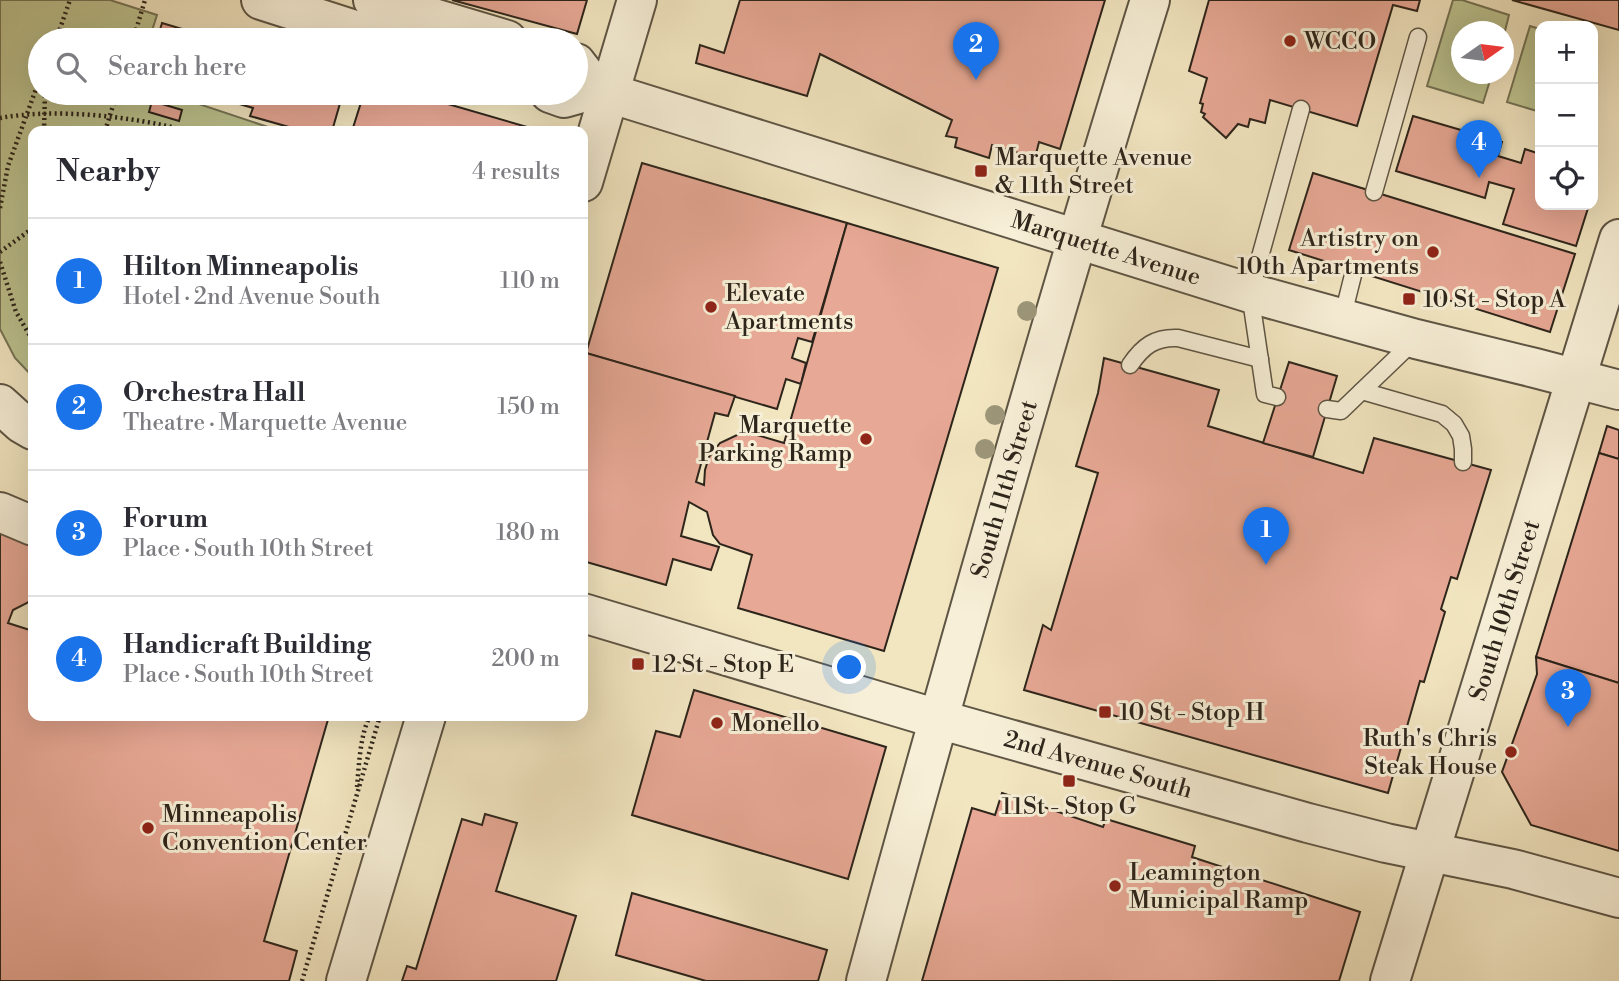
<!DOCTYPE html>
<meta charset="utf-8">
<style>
:root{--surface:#fff;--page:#f2f2f3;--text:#2b2b33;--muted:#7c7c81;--line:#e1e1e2;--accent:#1a73e8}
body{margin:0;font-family:"Libre Bodoni",serif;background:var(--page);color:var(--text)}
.controls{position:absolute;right:21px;top:21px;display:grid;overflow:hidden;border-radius:14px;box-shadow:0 7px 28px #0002}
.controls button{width:63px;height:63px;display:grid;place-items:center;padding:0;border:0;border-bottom:2px solid var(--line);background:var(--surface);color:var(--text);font:35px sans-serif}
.compass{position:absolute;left:1451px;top:21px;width:63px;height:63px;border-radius:50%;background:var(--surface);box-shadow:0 7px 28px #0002;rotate:76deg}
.you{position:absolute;left:850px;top:668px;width:24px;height:24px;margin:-18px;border:5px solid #fff;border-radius:50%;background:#1a73e8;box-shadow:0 0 0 10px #1a73e833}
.badge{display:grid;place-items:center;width:46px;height:46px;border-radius:50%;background:var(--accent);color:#fff;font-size:23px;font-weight:700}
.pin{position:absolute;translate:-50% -58px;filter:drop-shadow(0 2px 4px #0008)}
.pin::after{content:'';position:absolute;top:37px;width:24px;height:21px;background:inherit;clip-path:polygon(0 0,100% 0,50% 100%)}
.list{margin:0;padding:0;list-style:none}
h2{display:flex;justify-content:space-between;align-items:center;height:91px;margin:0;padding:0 28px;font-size:30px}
h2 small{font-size:23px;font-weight:400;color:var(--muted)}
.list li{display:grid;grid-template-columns:46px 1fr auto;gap:21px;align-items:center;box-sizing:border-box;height:126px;padding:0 28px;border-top:2px solid var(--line)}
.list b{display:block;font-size:26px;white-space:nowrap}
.list p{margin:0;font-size:23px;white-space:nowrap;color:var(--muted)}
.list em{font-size:23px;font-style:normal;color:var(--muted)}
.icon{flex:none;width:38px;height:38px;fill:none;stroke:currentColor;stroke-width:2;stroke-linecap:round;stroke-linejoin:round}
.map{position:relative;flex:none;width:1619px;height:981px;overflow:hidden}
.search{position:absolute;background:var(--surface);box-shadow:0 7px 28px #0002;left:28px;top:28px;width:560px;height:77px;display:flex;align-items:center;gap:18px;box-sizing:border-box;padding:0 24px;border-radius:38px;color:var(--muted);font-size:26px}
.panel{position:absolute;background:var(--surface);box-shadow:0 7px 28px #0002;left:28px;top:126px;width:560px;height:595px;border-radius:14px}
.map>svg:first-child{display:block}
.green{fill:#bec490;stroke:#767456;stroke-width:2}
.building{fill:#e7a895;stroke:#2d251b;stroke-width:2}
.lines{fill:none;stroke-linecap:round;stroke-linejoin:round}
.service-casing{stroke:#5e5544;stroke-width:19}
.tertiary-casing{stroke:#5e5544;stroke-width:42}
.path{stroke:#2d251b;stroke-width:4.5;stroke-dasharray:2 3.5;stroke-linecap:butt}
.service{stroke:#f7efd7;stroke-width:16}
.tertiary{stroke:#f7efd7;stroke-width:38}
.tree{fill:#9d9679}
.poi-dot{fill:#8f2418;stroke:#f7efd7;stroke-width:2.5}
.labels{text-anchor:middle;stroke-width:6;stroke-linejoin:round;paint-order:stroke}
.poi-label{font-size:24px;fill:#2d251b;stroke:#f7efd7;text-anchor:start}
.street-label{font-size:24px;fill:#2d251b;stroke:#f7efd7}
</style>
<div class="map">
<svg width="1619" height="981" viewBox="0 0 1619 981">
<rect width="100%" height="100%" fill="#f2e6c1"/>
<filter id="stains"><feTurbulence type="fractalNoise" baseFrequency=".00286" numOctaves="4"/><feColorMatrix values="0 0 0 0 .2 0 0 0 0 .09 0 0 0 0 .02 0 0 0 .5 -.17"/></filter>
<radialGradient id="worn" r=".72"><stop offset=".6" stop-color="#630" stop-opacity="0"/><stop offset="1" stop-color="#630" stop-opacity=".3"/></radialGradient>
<g class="green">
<path d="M0 0H110L157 15 149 40H40V93H166L280 131H33V377L15 358 0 329Z"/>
<path d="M1453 0H1462L1509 15 1504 35V32H1462V74H1492L1483 103 1427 86Z"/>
<path d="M1530 26 1540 29V112L1507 102Z"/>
</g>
<g class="building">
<path d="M452 0H587L577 34Z"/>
<path d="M740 0H1105L1060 149 1039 142 1035 158 992 145 989 158 955 147 957 138 946 136 952 120 820 54 807 96 696 63 700 45 724 53Z"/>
<path d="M1209 0H1420L1417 11 1393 5 1357 126 1270 100 1265 123 1250 119 1248 127 1238 124 1226 138 1203 117 1205 114 1201 112 1203 104 1200 103 1207 78 1189 71Z"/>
<path d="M1512 0H1619V30Z"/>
<path d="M162 23 219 40H157Z"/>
<path d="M202 93H343L332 131H303L250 116 253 108Z"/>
<path d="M364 93H410L541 131H352Z"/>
<path d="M152 101 182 110 179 121 149 112Z"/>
<path d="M1413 116 1502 142 1498 156 1521 163 1525 149 1540 154V205H1589L1576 246 1503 224 1514 189 1489 182 1485 198 1396 171Z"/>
<path d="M642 163 847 223 812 342 798 338 792 358 806 363 801 384 786 379 777 409 586 353Z"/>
<path d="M1313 173 1575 254 1550 332 1289 250Z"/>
<path d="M847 223 998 268 884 651 738 608 752 555 720 544 713 535 707 512 689 502 681 536 719 547 711 570 673 559 666 585 583 561V363L586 353 735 396 728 416 715 413 696 482 704 485 705 470 709 457 720 443 737 435H757L784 443Z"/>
<path d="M1104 358 1219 390 1208 426 1363 473 1374 438 1491 470 1457 579 1451 577 1441 609 1445 612 1424 682 1420 681 1388 793 1024 690 1043 625 1051 630 1098 473 1076 466 1098 393Z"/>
<path d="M1289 362 1337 376 1313 457 1263 443Z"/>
<path d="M1607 426 1619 430V459L1599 453Z"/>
<path d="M1599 453 1619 459V683L1536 657Z"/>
<path d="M0 521 33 533V598L27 603 13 610 8 623 33 631V716H329L264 941 297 951 289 981H0Z"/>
<path d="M1536 657 1619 683V851L1531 825 1502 772 1537 674Z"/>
<path d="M694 690 886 747 848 879 632 815 656 731 680 737Z"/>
<path d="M1002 793 1103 827 1106 819 1195 846 1192 857 1360 912 1339 981H922L972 808 995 815Z"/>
<path d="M485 814 517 823 496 891 576 916 556 981H402L407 966 416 969 462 819 482 825Z"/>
<path d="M632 893 827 950 818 981H706L616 955Z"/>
</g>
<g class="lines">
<g class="service-casing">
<g id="service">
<path d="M1374 192 1418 37"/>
<path d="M1342 319 1354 271"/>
<path d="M1130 365C1143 346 1155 337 1178 338L1260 359"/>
<path d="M1362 391 1442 414 1454 424 1461 436 1463 449V462"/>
<path d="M1277 397 1265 394 1250 293 1301 109"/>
<path d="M1327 409 1341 411 1415 340"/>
</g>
</g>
<g class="tertiary-casing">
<g id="tertiary">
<path d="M261 0 386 40"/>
<path d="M373 0 507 40"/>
<path id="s1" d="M576 63 596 89 609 93 1250 293 1416 339 1535 368 1619 390"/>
<path d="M550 93 564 98 596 89"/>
<path d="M583 182 637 0"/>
<path d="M0 404 21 423 33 430"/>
<path d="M0 512 33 526"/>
<path id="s2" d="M583 613 938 719 1308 823 1386 843 1513 869 1619 898"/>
<path d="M346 981 426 716"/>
<path id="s3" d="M866 981C956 653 1049 325 1150 0"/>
<path id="s4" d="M1390 981 1619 239"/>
</g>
</g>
<g class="path">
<path d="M56 40 70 0"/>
<path d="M133 40 145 0"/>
<path d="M0 118C55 108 133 116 187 131"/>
<path d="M44 131 45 93"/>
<path d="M105 131 117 93"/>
<path d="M0 208 8 166 40 78"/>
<path d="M0 252 33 228"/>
<path d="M0 262 16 312 33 341"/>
<path d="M357 787C359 765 360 735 370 716"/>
<path d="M302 981 380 716"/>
</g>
<use href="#service" class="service"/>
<use href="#tertiary" class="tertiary"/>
</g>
<g class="tree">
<circle cx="1027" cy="311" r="10"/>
<circle cx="995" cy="415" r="10"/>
<circle cx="985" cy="449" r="10"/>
</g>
<g class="poi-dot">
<circle cx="1290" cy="41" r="7"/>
<rect x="974" y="164" width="14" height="14" rx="3.5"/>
<circle cx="1433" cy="252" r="7"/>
<rect x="1402" y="292" width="14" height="14" rx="3.5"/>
<circle cx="711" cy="307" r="7"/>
<circle cx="866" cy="439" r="7"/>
<rect x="631" y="657" width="14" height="14" rx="3.5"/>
<rect x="1098" y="705" width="14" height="14" rx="3.5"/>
<circle cx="717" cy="723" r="7"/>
<circle cx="1511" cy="752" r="7"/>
<rect x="1062" y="774" width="14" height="14" rx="3.5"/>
<circle cx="148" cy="828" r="7"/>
<circle cx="1115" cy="886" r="7"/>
</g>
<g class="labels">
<g class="poi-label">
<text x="1304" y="49">WCCO</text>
<text x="995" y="165">Marquette Avenue<tspan x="995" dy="28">&amp; 11th Street</tspan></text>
<text x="1419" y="246" text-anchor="end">Artistry on<tspan x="1419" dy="28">10th Apartments</tspan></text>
<text x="725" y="301">Elevate<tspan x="725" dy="28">Apartments</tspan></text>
<text x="1423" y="307">10 St - Stop A</text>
<text x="852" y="433" text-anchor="end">Marquette<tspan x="852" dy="28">Parking Ramp</tspan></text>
<text x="652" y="672">12 St - Stop E</text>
<text x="1119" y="720">10 St - Stop H</text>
<text x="731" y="731">Monello</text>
<text x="1497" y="746" text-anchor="end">Ruth's Chris<tspan x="1497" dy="28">Steak House</tspan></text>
<text x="1069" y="814" text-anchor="middle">11St - Stop G</text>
<text x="162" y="822">Minneapolis<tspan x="162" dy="28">Convention Center</tspan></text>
<text x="1129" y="880">Leamington<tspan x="1129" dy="28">Municipal Ramp</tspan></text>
</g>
<g class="street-label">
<text dy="8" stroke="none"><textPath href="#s1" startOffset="567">Marquette Avenue</textPath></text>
<text dy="8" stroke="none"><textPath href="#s3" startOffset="511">South 11th Street</textPath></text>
<text dy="8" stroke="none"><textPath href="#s4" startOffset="388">South 10th Street</textPath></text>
<text dy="8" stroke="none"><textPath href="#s2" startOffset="537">2nd Avenue South</textPath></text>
</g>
</g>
<rect width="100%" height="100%" filter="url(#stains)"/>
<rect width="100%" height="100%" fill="url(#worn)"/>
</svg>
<div class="controls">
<button>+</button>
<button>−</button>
<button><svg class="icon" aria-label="locate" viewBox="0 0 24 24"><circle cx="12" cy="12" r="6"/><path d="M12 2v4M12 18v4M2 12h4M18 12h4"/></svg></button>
</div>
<svg class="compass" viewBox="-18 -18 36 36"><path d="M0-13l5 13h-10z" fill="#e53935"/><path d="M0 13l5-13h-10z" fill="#7c7c81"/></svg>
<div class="you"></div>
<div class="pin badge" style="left:1266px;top:565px">1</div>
<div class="pin badge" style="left:976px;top:80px">2</div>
<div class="pin badge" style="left:1568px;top:727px">3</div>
<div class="pin badge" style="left:1479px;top:178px">4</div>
<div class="search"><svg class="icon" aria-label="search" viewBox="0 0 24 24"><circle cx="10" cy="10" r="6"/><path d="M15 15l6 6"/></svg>Search here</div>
<section class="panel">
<h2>Nearby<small>4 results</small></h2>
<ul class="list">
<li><span class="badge">1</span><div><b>Hilton Minneapolis</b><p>Hotel · 2nd Avenue South</p></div><em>110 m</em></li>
<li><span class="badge">2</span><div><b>Orchestra Hall</b><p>Theatre · Marquette Avenue</p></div><em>150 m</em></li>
<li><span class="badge">3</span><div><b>Forum</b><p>Place · South 10th Street</p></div><em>180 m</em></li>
<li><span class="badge">4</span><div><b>Handicraft Building</b><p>Place · South 10th Street</p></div><em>200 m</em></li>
</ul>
</section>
</div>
